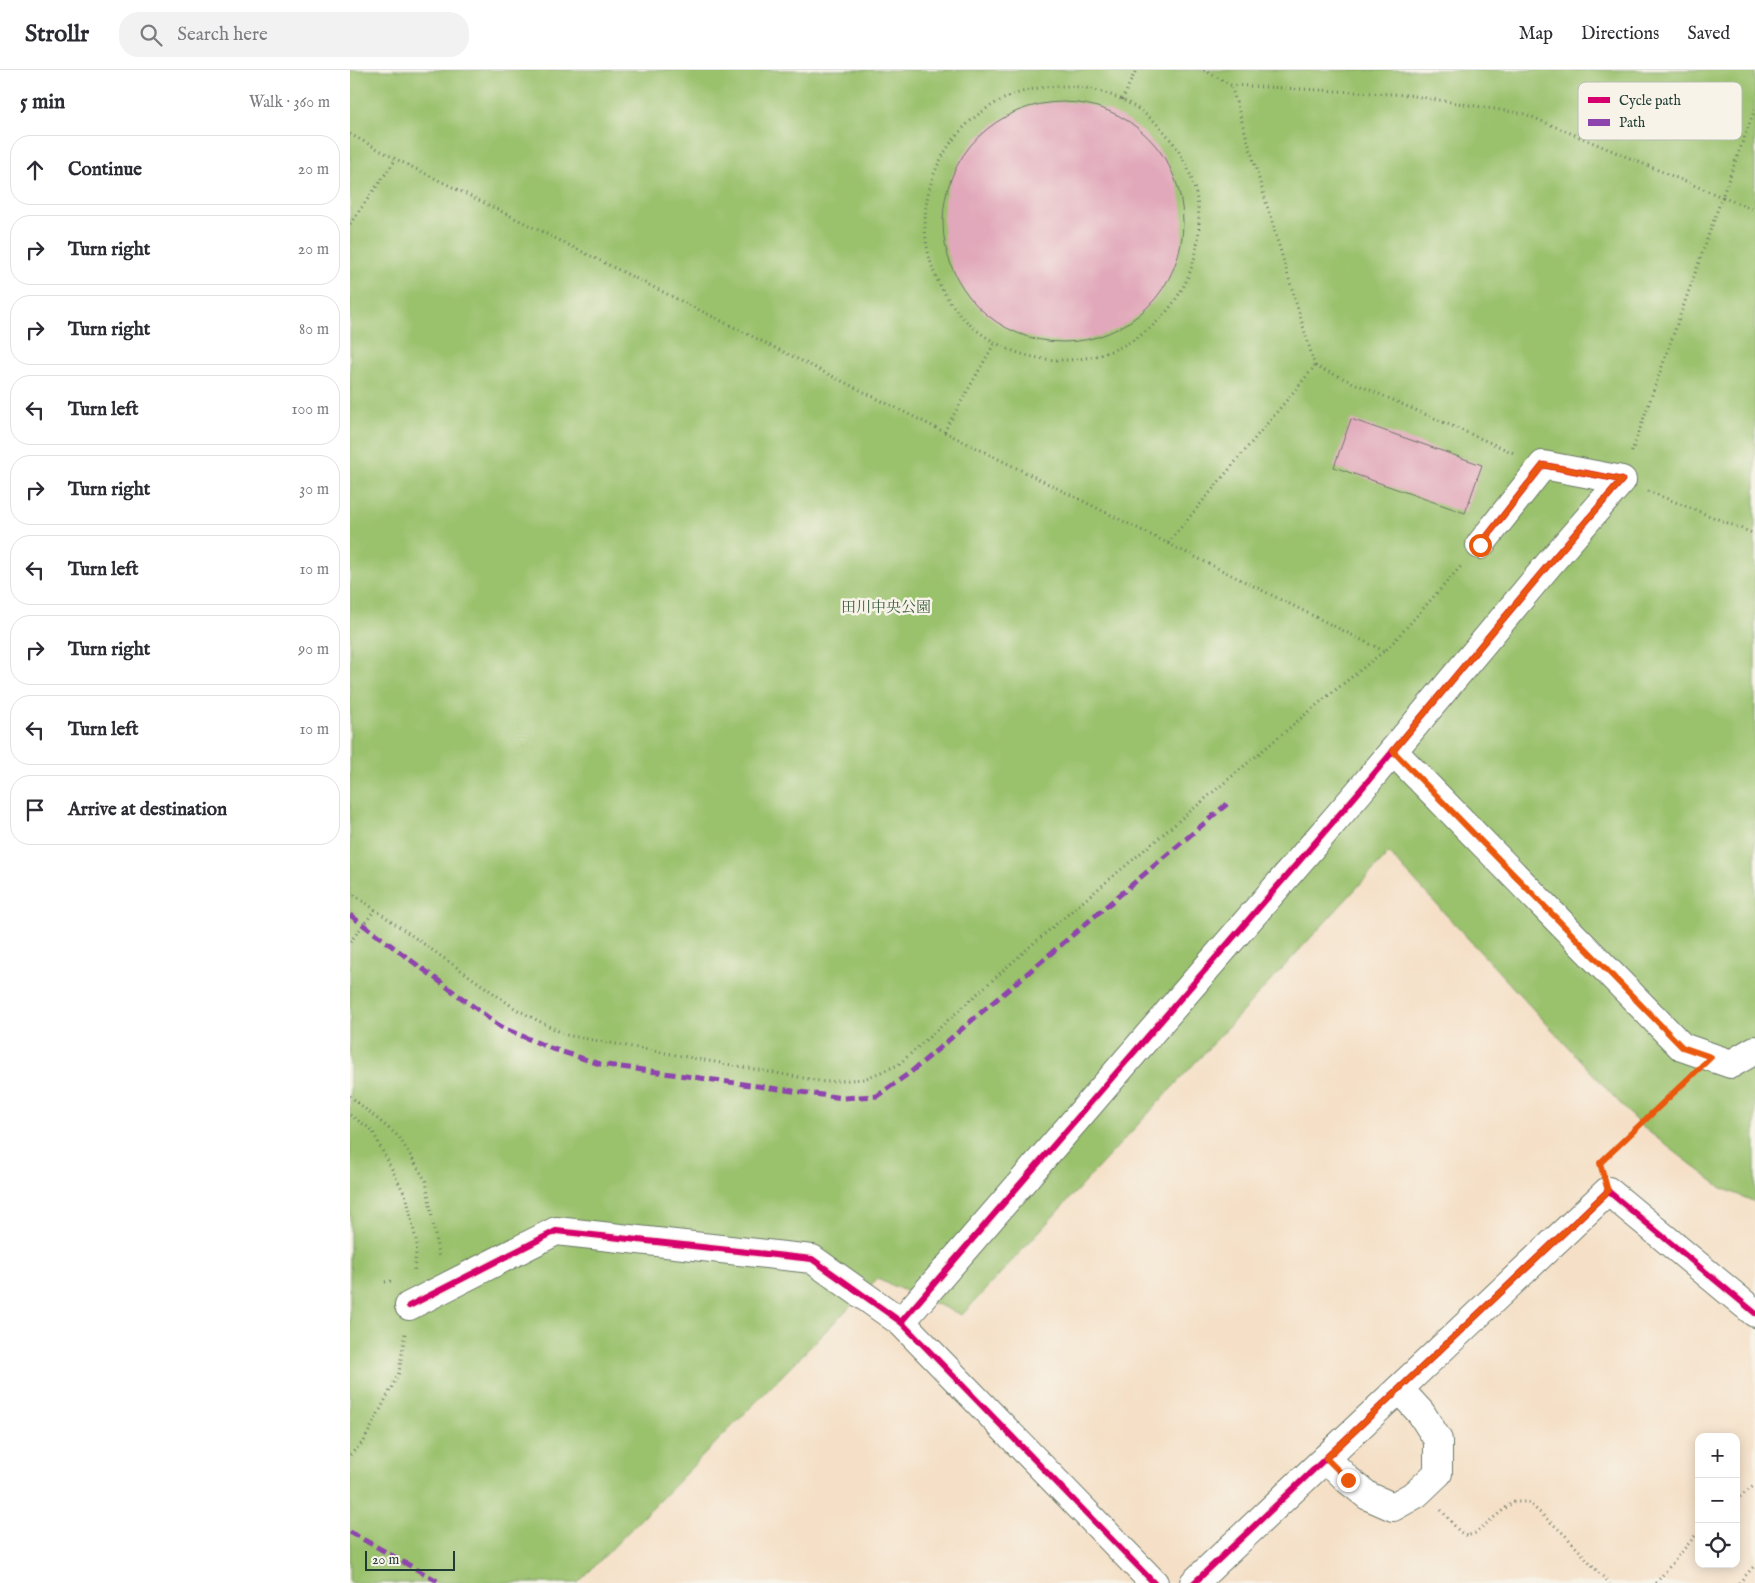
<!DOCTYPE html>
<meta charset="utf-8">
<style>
:root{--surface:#fff;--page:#f2f2f3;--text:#2b2b33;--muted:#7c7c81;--line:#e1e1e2}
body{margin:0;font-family:"IM FELL English","Noto Serif JP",serif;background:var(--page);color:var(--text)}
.controls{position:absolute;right:15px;bottom:15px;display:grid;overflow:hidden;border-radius:10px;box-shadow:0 2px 12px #0003}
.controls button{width:45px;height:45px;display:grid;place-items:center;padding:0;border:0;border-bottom:1px solid var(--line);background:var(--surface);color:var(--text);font:25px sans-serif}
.scale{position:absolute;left:15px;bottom:12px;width:90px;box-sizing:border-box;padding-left:5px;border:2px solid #1f3d34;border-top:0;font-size:14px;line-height:18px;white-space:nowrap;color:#1f3d34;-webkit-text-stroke:4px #f7f3e8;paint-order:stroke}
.stop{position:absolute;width:15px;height:15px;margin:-11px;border:4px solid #ea580c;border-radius:50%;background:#fff}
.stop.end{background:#ea580c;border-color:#fff;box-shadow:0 1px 5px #0008}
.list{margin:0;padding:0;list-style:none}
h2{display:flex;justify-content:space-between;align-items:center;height:65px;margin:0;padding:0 20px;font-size:21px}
h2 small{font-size:16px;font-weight:400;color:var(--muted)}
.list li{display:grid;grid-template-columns:32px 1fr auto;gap:15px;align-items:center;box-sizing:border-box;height:70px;margin:0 10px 10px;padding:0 10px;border:1px solid var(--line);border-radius:20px}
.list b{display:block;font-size:19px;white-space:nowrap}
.list em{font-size:16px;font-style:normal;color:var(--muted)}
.icon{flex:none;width:28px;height:28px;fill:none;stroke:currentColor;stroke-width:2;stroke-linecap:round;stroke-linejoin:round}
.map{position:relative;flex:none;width:1405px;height:1513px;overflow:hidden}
header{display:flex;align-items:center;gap:30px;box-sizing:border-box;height:70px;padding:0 25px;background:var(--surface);border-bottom:1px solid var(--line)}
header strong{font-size:24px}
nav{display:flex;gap:28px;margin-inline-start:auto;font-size:18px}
.search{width:350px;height:45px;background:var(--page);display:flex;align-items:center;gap:12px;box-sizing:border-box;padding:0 18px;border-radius:20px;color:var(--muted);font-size:19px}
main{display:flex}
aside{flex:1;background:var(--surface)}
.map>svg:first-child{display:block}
.green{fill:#9ac16c;stroke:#5c7f50}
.building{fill:#e1a7ba}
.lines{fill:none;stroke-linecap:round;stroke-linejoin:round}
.minor-casing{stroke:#6a7667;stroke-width:30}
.path{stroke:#6a7667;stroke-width:3;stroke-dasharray:1 4;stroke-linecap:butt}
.minor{stroke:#fff;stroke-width:28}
.quiet{stroke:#8e44ad;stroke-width:5;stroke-dasharray:10 5;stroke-linecap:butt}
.cycleway-casing{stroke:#f7f3e8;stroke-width:9}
.cycleway{stroke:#d6006c;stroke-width:6}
.route{stroke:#ea580c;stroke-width:6}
.labels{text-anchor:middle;stroke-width:5;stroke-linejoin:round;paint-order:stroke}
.park-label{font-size:15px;fill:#3e5e42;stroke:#f7f3e8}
.key{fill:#f7f3e8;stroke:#b6bcb2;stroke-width:1}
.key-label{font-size:14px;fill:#1f3d34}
</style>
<header>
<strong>Strollr</strong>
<div class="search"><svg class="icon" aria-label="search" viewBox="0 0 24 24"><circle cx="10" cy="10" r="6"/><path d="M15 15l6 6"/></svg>Search here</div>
<nav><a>Map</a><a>Directions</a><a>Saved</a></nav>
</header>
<main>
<aside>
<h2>5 min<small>Walk · 360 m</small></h2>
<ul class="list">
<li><svg class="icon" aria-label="ahead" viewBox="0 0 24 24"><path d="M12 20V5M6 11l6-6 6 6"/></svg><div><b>Continue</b></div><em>20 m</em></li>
<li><svg class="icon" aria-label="right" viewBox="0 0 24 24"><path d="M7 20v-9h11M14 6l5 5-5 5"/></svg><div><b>Turn right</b></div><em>20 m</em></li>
<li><svg class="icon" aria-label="right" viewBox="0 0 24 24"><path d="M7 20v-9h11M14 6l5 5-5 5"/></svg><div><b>Turn right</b></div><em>80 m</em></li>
<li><svg class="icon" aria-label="left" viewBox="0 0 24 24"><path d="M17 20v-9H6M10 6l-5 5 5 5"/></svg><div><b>Turn left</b></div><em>100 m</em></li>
<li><svg class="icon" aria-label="right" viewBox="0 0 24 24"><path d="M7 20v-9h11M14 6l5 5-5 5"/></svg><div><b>Turn right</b></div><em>30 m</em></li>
<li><svg class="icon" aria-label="left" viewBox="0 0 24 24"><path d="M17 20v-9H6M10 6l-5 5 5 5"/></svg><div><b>Turn left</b></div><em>10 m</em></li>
<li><svg class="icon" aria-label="right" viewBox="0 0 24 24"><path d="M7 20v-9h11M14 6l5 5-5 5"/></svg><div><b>Turn right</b></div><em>90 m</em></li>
<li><svg class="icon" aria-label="left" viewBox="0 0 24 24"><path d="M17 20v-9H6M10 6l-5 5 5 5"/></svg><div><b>Turn left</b></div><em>10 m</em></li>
<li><svg class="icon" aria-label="arrive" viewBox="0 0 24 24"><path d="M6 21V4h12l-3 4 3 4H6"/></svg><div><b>Arrive at destination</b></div></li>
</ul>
</aside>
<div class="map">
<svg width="1405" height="1513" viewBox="0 0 1405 1513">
<rect width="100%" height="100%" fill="#f7f3e8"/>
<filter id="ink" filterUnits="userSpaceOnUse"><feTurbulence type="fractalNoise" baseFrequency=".02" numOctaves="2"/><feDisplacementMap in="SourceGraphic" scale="10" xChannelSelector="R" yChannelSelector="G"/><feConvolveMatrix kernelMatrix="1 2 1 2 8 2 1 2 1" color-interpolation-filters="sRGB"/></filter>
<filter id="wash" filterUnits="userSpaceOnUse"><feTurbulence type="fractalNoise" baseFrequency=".0096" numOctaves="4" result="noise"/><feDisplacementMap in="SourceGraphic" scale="20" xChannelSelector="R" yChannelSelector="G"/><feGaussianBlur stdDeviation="1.12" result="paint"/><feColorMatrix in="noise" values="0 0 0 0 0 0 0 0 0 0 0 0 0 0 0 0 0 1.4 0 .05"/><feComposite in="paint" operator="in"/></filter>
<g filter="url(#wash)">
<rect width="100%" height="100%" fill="#f5e0c7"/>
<path class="green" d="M0 0H1405V1132L1372 1118 1290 1055 1039 783 612 1245 527 1209 228 1513H0Z"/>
<g id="blocks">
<g class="building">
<circle cx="713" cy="152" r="120"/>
<path d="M1001 349 1132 395 1115 443 984 397Z"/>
</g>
</g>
</g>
<g filter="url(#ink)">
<use href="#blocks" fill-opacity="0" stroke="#6a7667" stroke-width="1"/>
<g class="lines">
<g class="minor-casing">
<g id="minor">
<path d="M1043 681 1332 977 1381 994 1405 980"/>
<path d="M59 1236 206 1161 462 1189 551 1252 804 1513"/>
<path d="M551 1252 1008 723 1199 494 1272 410 1193 395 1130 475"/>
<path d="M976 1388 998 1410 1018 1426 1043 1437 1066 1424 1088 1403V1370L1071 1343 1049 1319"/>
<path d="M844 1513 1258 1121 1405 1243"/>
</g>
</g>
<g class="path">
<path d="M854 0 881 15 1058 25 1175 44 1372 127 1281 384"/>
<circle cx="712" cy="153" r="137"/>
<path d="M772 30 786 0"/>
<path d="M1405 39 1372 127 1405 140"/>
<path d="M0 64 46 89 1034 581"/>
<path d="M0 154 46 89"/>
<path d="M965 296 1166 384"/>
<path d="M594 362 644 274"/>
<path d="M1298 421 1405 464"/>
<path d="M818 473 965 296 881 15"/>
<path d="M0 822 166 939 216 965 475 1012 514 1009 548 995 685 872 969 633 1038 578 1111 496"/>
<path d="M0 872 25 840"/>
<path d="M0 1026 49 1067 76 1111 89 1189"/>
<path d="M0 1045 22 1060 57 1129 67 1175 64 1200"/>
<path d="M1250 1093 1337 1010"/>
<path d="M35 1212 42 1211"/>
<path d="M0 1385 14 1371 49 1303 55 1263"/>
<path d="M1386 1430 1405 1415"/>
<path d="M1091 1440 1110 1462 1117 1466 1125 1463 1163 1432H1178L1215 1465 1252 1506 1260 1513"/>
<path d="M1306 1513 1349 1461"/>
<path d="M1389 1513 1405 1495"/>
</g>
<use href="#minor" class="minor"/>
<g class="quiet">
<path d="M0 845 151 957 200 978 250 994 493 1028 527 1026 561 1002 877 734"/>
<path d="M0 1462 91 1513"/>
</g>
<g class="cycleway-casing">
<g id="cycleway">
<path d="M59 1236 206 1161 462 1189 551 1252 804 1513"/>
<path d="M551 1252 1008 723 1199 494 1272 410 1193 395 1130 475"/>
<path d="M844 1513 1258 1121 1405 1243"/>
</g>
</g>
<use href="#cycleway" class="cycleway"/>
</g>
</g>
<g class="lines" filter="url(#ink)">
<path class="route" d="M998 1410 976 1388 1258 1121 1250 1093 1361 987 1332 977 1043 681 1199 494 1272 410 1193 395 1130 475"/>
</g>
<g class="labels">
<g class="park-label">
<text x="536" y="542">田川中央公園</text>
</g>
</g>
<rect x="1228" y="12" width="164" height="58" rx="8" class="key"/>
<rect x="1238" y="27" width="22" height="6" fill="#d6006c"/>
<rect x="1238" y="49" width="22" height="7" fill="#8e44ad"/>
<g class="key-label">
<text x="1269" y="35">Cycle path</text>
<text x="1269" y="57">Path</text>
</g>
</svg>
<div class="controls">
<button>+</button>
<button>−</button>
<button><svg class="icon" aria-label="locate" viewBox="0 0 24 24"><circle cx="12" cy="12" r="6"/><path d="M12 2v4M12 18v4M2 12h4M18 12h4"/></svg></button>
</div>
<div class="scale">20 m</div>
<div class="stop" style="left:1130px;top:475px"></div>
<div class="stop end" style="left:998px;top:1410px"></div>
</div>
</main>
